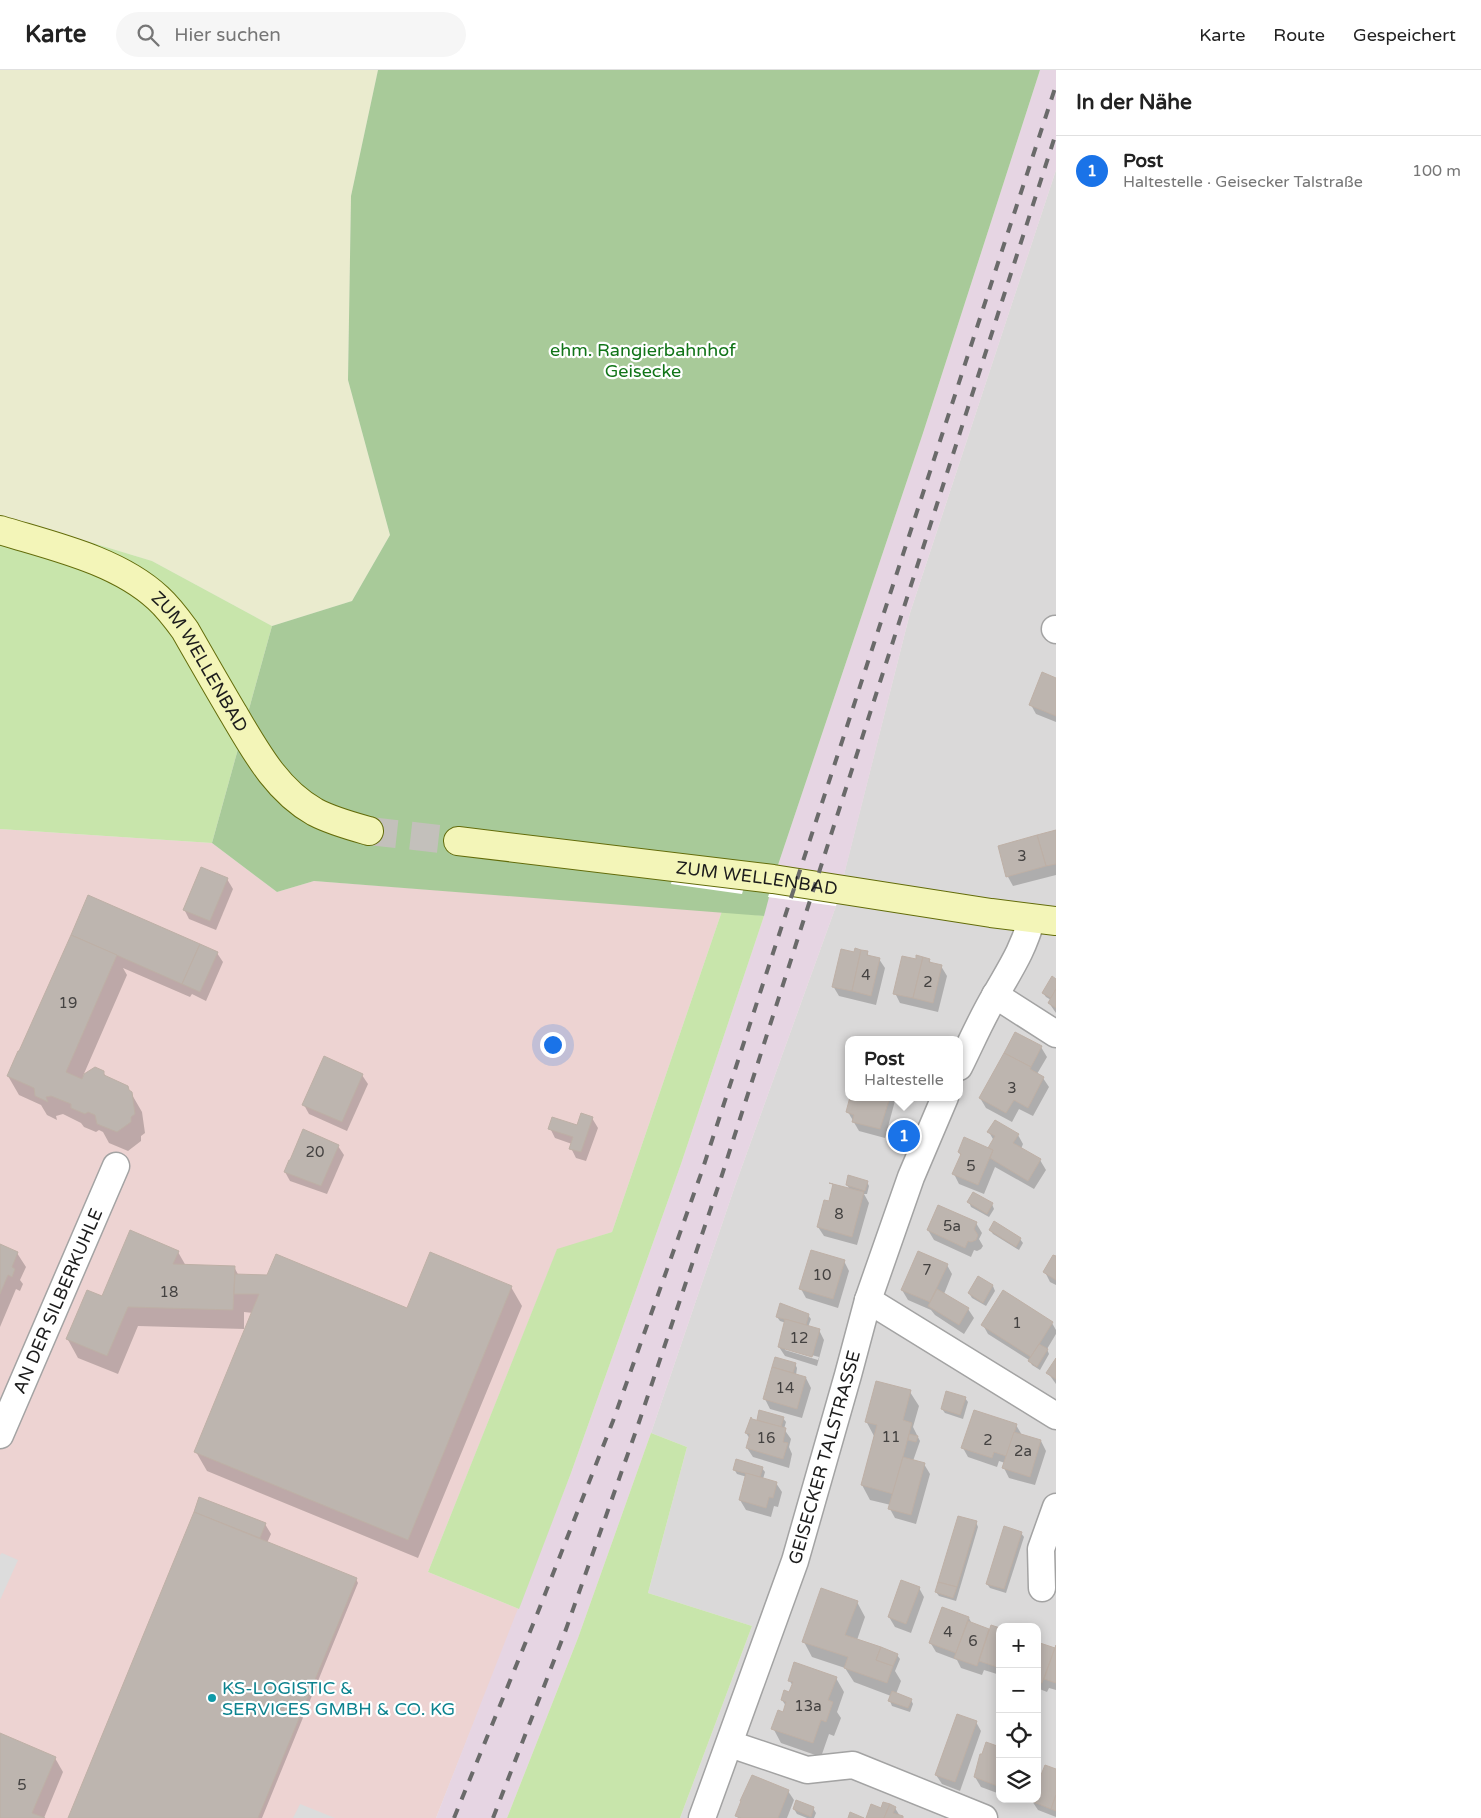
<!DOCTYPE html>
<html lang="de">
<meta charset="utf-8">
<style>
:root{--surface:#fff;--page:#f6f6f6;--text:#222;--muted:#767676;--line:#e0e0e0;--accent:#1a73e8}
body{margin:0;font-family:"Varela Round",sans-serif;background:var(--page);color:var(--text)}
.controls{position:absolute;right:15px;bottom:15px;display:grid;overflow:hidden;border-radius:10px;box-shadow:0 2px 12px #0003}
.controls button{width:45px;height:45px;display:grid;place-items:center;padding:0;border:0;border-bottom:1px solid var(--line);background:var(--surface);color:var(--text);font:25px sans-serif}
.you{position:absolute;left:552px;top:974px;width:18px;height:18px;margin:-12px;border:4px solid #fff;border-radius:50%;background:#1a73e8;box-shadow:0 0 0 8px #1a73e833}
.badge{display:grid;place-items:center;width:32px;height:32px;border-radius:50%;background:var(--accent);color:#fff;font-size:16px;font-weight:700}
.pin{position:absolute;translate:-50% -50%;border:2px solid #fff;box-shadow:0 1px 5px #0006}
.popup{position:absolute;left:845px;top:966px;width:118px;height:65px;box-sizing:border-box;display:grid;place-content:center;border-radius:10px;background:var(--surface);filter:drop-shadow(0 1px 4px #0005);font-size:16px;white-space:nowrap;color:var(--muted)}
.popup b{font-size:19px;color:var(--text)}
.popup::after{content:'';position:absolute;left:50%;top:100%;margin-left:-10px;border:10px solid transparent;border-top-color:var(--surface)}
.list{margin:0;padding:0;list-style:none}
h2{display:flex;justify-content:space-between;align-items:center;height:65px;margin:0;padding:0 20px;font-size:21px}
h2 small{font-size:16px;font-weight:400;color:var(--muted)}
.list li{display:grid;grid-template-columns:32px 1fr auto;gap:15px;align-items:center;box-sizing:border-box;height:70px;padding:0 20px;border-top:1px solid var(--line)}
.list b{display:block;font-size:19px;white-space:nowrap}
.list p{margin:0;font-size:16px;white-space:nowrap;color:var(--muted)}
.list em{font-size:16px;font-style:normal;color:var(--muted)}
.icon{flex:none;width:28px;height:28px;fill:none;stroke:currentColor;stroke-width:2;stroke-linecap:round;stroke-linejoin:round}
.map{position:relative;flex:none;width:1056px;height:1748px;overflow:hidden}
header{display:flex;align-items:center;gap:30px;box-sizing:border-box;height:70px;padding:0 25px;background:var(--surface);border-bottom:1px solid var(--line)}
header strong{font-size:24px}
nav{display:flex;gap:28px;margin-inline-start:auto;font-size:18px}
.search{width:350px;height:45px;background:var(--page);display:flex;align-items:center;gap:12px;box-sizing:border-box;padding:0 18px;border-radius:28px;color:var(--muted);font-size:19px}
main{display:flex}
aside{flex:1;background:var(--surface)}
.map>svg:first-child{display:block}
.residential{fill:#dad9d9;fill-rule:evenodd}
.commercial{fill:#edd3d2}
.industrial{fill:#e6d5e3}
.farmland{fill:#eaebce}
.grass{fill:#c8e5ab}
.forest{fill:#a8ca99}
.parking{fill:#dcdcdc}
.pier{fill:#fff}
.shadow{fill:#0003;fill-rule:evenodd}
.building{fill:#bdb5af;stroke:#beb0a6}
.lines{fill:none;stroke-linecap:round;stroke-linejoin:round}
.secondary-tunnel{stroke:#c3c0bb;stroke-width:28;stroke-dasharray:28 14;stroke-linecap:butt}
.street-casing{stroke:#a3a3a3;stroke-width:29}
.secondary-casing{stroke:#636c0a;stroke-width:30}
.street{stroke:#fff;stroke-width:26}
.secondary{stroke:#f3f5b8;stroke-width:28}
.rail{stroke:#6a6a6a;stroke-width:4;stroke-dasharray:10 10;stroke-linecap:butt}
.culture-dot{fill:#0f9aa8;stroke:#fff;stroke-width:2}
.labels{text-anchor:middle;stroke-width:4.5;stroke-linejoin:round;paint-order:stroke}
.number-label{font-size:15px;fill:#444241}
.park-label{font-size:18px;fill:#117418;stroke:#fff}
.street-label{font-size:18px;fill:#1c1c1c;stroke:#fff}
.culture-label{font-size:18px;fill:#0d838f;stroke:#fff;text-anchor:start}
</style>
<header>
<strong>Karte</strong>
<div class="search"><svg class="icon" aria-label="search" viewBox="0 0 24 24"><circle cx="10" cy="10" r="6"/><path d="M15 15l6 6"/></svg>Hier suchen</div>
<nav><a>Karte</a><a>Route</a><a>Gespeichert</a></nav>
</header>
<main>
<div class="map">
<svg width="1056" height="1748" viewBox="0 0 1056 1748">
<rect width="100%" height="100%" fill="#ede9e3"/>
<path class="residential" d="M1056 100V1748H680L752 1556 648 1523 687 1377 651 1363 736 1113 836 836 910 543ZM849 970H959V1027H849ZM1000 1557H1037V1729H1000Z"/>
<path class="commercial" d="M0 759 212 773 277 822 314 811 722 841 612 1162 557 1180 428 1502 519 1539 436 1748H0Z"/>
<g class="industrial">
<path d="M1040 0H1056V100L910 543 843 809 776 801 923 363Z"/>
<path d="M768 827 836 836 736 1113 651 1363 578 1568 507 1748H436L571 1403 681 1094 764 846Z"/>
</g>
<path class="farmland" d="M0 0H378L351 126 348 310 390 465 352 531 272 556 152 491 0 445Z"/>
<g class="grass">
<path d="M0 445 152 491 272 556 212 773 0 759Z"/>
<path d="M722 841 764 846 681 1094 571 1403 519 1539 428 1502 557 1179 612 1162Z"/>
<path d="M651 1363 687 1377 648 1523 752 1556 680 1748H507L578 1568Z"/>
</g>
<path class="forest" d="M378 0H1040L923 363 776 801 764 846 314 811 277 822 212 773 272 556 352 531 390 465 348 310 351 126Z"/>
<g class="parking">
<path d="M2 1483 18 1490 0 1530V1485Z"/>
<path d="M300 1734 335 1748H293Z"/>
</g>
<g class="pier">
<path d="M677 788 750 797 742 824 671 814Z"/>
<path d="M776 801 843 809 836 836 768 827Z"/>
</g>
<g class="shadow">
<path d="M1056 609V652L1036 644 1031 635Z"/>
<path d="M1056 761V805L1013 816 1008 807 999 777Z"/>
<path d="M227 809 233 819 216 860 189 849 184 839Z"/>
<path d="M89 827 217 883 223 892 206 931 192 924 190 927 123 898 127 905 83 1006 103 1002 106 1007 131 1023 142 1042 145 1063 141 1066V1071L128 1081 109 1073 103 1062 99 1060 96 1062 84 1057 81 1053 63 1044 56 1046 57 1050 47 1045 41 1035 19 1025 8 1006 20 983Z"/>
<path d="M867 882 869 887 879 889 885 898 876 935 839 926 833 916 855 883Z"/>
<path d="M929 890 932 894 941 896 947 906 938 942 900 933 895 923 916 891Z"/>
<path d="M1056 910V943L1049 933 1051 930 1046 927 1043 923Z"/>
<path d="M1016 963 1041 977 1047 987 1037 1004 1043 1008 1049 1017 1033 1046 1019 1039 1012 1052 986 1038 980 1028Z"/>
<path d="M362 1005 368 1014 347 1061 309 1044 304 1035Z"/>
<path d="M852 1027H896L885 1068 859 1061 848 1042Z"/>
<path d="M592 1048 598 1058 586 1091 576 1088 571 1078 572 1074 555 1068 550 1058 578 1057Z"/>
<path d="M989 1062 1018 1065 1023 1074 1021 1079 1040 1090 1046 1100 1034 1119 995 1097 984 1124 959 1114 954 1104 961 1086 959 1082 989 1079 994 1071Z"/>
<path d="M338 1076 344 1085 327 1124 290 1111 285 1102Z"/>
<path d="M867 1112 869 1116 867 1124H864L869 1133 857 1175 824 1166 818 1157 829 1132 850 1120 847 1115Z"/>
<path d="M969 1132 992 1134 994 1139 989 1147 971 1137Z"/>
<path d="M976 1153 982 1163 979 1169 983 1176 981 1179 977 1181 974 1180 971 1187 934 1170 928 1160Z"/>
<path d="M990 1160 1020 1169 1023 1173 1019 1180 993 1164Z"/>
<path d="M0 1175 17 1183 26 1197 20 1210 23 1214 20 1221 16 1219 0 1257Z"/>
<path d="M178 1182 186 1196 234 1197 239 1206 408 1240 511 1217 522 1236 418 1488 207 1401 196 1382 253 1243 244 1242V1259L138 1256 118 1304 78 1288 67 1268 103 1228Z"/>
<path d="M1056 1188V1215L1050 1212 1045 1202Z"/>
<path d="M844 1191 849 1201 838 1238 806 1228 801 1219Z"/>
<path d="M947 1195 952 1204 944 1224 968 1239 974 1248 964 1264 935 1245 931 1240 908 1230 902 1220Z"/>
<path d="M979 1208 993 1216 995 1221 986 1236 972 1228 969 1223Z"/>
<path d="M808 1245 811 1249 808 1257 819 1260 824 1270 817 1296 785 1286 779 1277 786 1253 780 1251 777 1247ZM785 1278 819 1287 818 1290 785 1280Z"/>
<path d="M1052 1253 1056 1260V1264L1047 1279 1049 1284 1040 1300 1032 1295 1029 1290 988 1264 983 1255Z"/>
<path d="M776 1289 795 1294 797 1298 796 1305 806 1308 811 1318 802 1348 770 1339 765 1329Z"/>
<path d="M1056 1290V1314L1048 1303Z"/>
<path d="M910 1322 919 1336 913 1357 920 1371 913 1391 924 1394 930 1404 916 1454 895 1448 890 1439 891 1435 870 1430 862 1415 874 1366 866 1351Z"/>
<path d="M965 1328 968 1332 963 1349 945 1343 942 1339Z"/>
<path d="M760 1341 783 1348 786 1352 784 1359 791 1369 789 1377 792 1384 789 1398 753 1387 747 1378 750 1369 746 1363 750 1349 758 1351Z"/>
<path d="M1016 1355 1022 1365 1041 1371 1046 1381 1035 1415 1009 1408 1004 1398 1005 1393 999 1391 997 1397 968 1387 963 1378Z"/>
<path d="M762 1398 765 1402 763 1409 776 1413 782 1422 778 1437 774 1436 771 1447 746 1440 740 1430 747 1407 737 1404 734 1399Z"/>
<path d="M195 1442 265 1454 271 1464 267 1473 356 1509 358 1513 262 1748H69Z"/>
<path d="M976 1452 978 1457 956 1531 939 1526 936 1522Z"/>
<path d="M1021 1463 1024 1467 1006 1523 990 1518 987 1514Z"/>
<path d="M919 1518 924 1527 911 1563 895 1557 889 1547Z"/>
<path d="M857 1532 865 1547 857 1570 897 1585 900 1589 895 1601 901 1611 896 1624 911 1630 913 1634 910 1642 892 1636 890 1631 891 1626 854 1612 845 1598 812 1587 804 1572Z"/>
<path d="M969 1548 972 1554 990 1560 1000 1559V1605L984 1600 982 1605 961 1598 957 1590 936 1582 930 1572Z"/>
<path d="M1037 1573 1056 1579V1620L1049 1618 1047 1622 1037 1618Z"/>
<path d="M836 1608 844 1622 837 1642 841 1648 834 1666 829 1664 821 1687 781 1673 773 1658 783 1643 786 1636 782 1630 790 1624 793 1616 789 1610Z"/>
<path d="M976 1652 981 1661 960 1721 942 1714 936 1705Z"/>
<path d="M0 1665 55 1688 63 1702 44 1748H0Z"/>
<path d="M1000 1678V1724L981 1717 975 1707Z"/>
<path d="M1056 1700V1747L1038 1740 1032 1731 1037 1729Z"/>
<path d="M788 1721 794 1730 787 1748H738L737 1746Z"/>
<path d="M813 1738 816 1743 814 1748H807L797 1744 794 1739Z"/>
<path d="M895 1738 900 1746 903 1748H867L882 1739Z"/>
</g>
<g class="building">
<path d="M1042 602 1056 608V646L1029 635Z"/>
<path d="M1056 760V794L1046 796 1037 765Z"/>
<path d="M1037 765 1046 796 1006 807 998 776Z"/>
<path d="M201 797 228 808 210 851 183 840Z"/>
<path d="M88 825 200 874 182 914 71 865Z"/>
<path d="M71 865 117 885 66 1002 82 1009 84 1004 95 997 104 1001V1005L128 1016 129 1020 132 1022 135 1044 131 1047V1052L117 1062 97 1054 95 1045 88 1042 85 1044 71 1038V1034L51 1026 46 1027 48 1032 35 1026 34 1018 7 1006 18 981H19Z"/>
<path d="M200 874 218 882 200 922 182 914Z"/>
<path d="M855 878 861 880 852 921 832 917 841 879 854 882Z"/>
<path d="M861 880 868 881 867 885 880 888 871 926 852 921Z"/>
<path d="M916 885 923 887 913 928 893 924 902 886 916 889Z"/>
<path d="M923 887 930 889 929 892 942 895 933 933 913 928Z"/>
<path d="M1052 906 1056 909V919L1051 928 1042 923Z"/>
<path d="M1056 919V938L1048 933Z"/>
<path d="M1015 962 1042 976 1031 997 1004 983Z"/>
<path d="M1004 983 1031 997 1030 999 1044 1007 1028 1038 1014 1030 1006 1043 979 1028Z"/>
<path d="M324 986 363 1004 342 1052 302 1035Z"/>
<path d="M850 1027H890L880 1059 852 1052 854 1045 846 1042Z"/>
<path d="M581 1043 593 1047 581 1082 569 1079 573 1067 548 1059 552 1047 577 1055Z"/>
<path d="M995 1050 1019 1064 1013 1073 1041 1089 1028 1111 990 1088 993 1080 988 1078 995 1066 987 1062Z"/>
<path d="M303 1059 339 1075 321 1116 284 1102 289 1090H290Z"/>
<path d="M964 1067 993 1080 978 1115 952 1104 961 1084 958 1082Z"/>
<path d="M848 1105 868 1111 865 1121 846 1115Z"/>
<path d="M829 1113 864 1122 852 1167 817 1157 824 1130 829 1131 833 1114Z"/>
<path d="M973 1122 993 1133 987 1144 967 1132Z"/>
<path d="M938 1135 977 1152 974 1159 978 1165 976 1170 971 1172 968 1171 965 1178 927 1160Z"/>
<path d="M994 1151 1021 1168 1016 1177 989 1160Z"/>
<path d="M130 1160 179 1181 173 1194 235 1196 233 1240 128 1237 107 1286 66 1269 87 1220 102 1226Z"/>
<path d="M0 1174 18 1182 12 1197 15 1199 12 1207 8 1205 0 1224Z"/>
<path d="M811 1180 845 1190 833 1229 799 1219Z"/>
<path d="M918 1181 948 1194 930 1232 901 1220Z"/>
<path d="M430 1182 512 1216 408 1470 194 1382 259 1224H234L235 1204 267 1205 276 1184 407 1238Z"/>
<path d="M1053 1185 1056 1186V1210L1043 1202Z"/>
<path d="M978 1206 993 1215 983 1233 968 1223Z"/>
<path d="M937 1219 969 1238 959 1255 928 1236Z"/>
<path d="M1003 1220 1053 1252 1031 1287 981 1255Z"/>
<path d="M780 1233 809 1244 806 1255 776 1247Z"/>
<path d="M785 1249 820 1259 812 1287 778 1277Z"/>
<path d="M1039 1274 1048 1279 1037 1297 1028 1291Z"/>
<path d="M775 1287 796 1293 793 1303 772 1297Z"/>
<path d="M1056 1288V1309L1046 1303Z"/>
<path d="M772 1297 806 1307 797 1339 763 1329Z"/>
<path d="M876 1311 911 1320 903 1350 912 1353 893 1424 861 1415 877 1355 865 1352Z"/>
<path d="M946 1321 966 1327 960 1345 941 1339Z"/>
<path d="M759 1340 784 1347 781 1357 757 1350Z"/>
<path d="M974 1340 1017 1354 1005 1392 1006 1386 994 1382 992 1388 961 1378Z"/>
<path d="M751 1347 752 1349 786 1358 783 1372 788 1373 783 1389 746 1378 750 1364 745 1363Z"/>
<path d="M1014 1362 1041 1370 1030 1407 1002 1398Z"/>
<path d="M909 1364 918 1366 916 1372 908 1370Z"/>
<path d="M903 1387 925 1393 911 1445 888 1439Z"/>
<path d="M736 1389 763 1397 760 1407 733 1400Z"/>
<path d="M746 1403 777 1412 773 1428 769 1427 766 1438 739 1430Z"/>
<path d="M199 1427 266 1453 260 1468 194 1442Z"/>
<path d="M194 1442 357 1508 258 1748H68Z"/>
<path d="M958 1446 977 1451 957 1517 938 1512Z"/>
<path d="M1004 1456 1022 1462 1004 1519 986 1514Z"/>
<path d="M901 1510 920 1517 906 1554 888 1547Z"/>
<path d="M938 1512 957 1517 953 1528 935 1522Z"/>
<path d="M821 1518 858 1531 845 1565 881 1577 876 1590 893 1596 887 1613 844 1598 848 1587 802 1572Z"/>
<path d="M942 1537 969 1547 956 1583 929 1573Z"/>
<path d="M968 1551 989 1559 977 1596 954 1588Z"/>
<path d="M991 1555 1000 1558V1598L979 1591Z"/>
<path d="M1037 1572 1055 1578 1042 1613 1037 1611Z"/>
<path d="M1056 1575V1613L1044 1609Z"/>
<path d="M881 1577 898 1584 893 1596 876 1590Z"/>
<path d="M794 1592 837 1607 828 1630 833 1632 826 1652 821 1650 813 1673 771 1659 778 1640 783 1642 786 1632 781 1630 784 1620 789 1622 793 1612 788 1611Z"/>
<path d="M892 1621 912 1629 908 1638 888 1631Z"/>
<path d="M957 1644 977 1651 955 1712 935 1705Z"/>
<path d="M0 1663 56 1687 32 1743 45 1748H0Z"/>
<path d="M986 1672 1000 1677V1717L974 1707 980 1684H982Z"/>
<path d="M1045 1695 1056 1699V1725L1051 1739 1031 1731 1032 1729H1037V1715Z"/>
<path d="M752 1705 789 1720 778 1748H741L735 1746 741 1731H740Z"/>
<path d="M1056 1725V1741L1051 1739Z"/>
<path d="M796 1730 814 1737 811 1747 793 1739Z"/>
<path d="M883 1732 890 1734 884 1748H866L871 1734 881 1738Z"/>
<path d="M890 1734 896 1737 893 1743 903 1746V1748H884Z"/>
<path d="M850 1742 864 1748H848Z"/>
</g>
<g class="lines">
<path class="secondary-tunnel" d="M369 761 458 771"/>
<g class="street-casing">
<g id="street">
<path d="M1055 559 1056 560"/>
<path d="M995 925 1056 964"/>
<path d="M959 997C971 973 982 947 996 924 1012 896 1023 880 1032 848"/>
<path d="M868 1230 1056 1346"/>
<path id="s1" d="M0 1365 116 1096"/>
<path d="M1042 1518 1041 1479 1056 1437"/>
<path d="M730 1674 807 1700 853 1695 984 1748"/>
<path id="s2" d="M702 1748 795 1491 848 1305 868 1230 911 1107 945 1027"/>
</g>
</g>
<g class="secondary-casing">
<g id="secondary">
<path id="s3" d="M0 460C52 476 117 490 158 528 169 538 177 549 185 560 201 588 217 616 233 643 255 680 276 720 315 742 332 751 351 756 369 761"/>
<path id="s4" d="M458 771 773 809 991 843 1056 851"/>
</g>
</g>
<use href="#street" class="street"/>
<use href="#secondary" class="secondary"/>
<g class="rail">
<path d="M454 1748 536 1547 613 1351 702 1101 1056 15"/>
<path d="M493 1748 565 1562 637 1358 721 1108 1056 63"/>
</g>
</g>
<circle class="culture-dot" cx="212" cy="1628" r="5"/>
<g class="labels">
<g class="number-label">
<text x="1022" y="791">3</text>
<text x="866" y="910">4</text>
<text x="928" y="917">2</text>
<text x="68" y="938">19</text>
<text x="1012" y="1023">3</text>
<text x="315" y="1087">20</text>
<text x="971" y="1101">5</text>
<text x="839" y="1149">8</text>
<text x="952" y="1161">5a</text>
<text x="927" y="1205">7</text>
<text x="822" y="1210">10</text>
<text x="169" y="1227">18</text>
<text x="1017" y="1258">1</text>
<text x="799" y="1273">12</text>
<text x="785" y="1323">14</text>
<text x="891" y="1372">11</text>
<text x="766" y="1373">16</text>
<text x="988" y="1375">2</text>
<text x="1023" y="1386">2a</text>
<text x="948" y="1567">4</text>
<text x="973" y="1576">6</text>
<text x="808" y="1641">13a</text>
<text x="22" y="1720">5</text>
</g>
<g class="park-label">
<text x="643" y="286">ehm. Rangierbahnhof<tspan x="643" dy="21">Geisecke</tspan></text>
</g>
<g class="street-label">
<text dy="6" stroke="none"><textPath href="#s3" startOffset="250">ZUM WELLENBAD</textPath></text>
<text dy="6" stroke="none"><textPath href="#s4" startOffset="301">ZUM WELLENBAD</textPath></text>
<text dy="6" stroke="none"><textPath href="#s1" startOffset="146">AN DER SILBERKUHLE</textPath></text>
<text dy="6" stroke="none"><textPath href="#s2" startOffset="381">GEISECKER TALSTRASSE</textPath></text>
</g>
<g class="culture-label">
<text x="222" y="1624">KS-LOGISTIC &amp;<tspan x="222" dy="21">SERVICES GMBH &amp; CO. KG</tspan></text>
</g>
</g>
</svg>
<div class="controls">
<button>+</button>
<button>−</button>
<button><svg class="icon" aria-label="locate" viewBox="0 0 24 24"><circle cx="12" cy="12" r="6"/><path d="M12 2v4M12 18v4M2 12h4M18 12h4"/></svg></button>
<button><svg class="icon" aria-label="layers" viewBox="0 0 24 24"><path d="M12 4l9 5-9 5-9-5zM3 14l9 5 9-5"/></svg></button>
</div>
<div class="you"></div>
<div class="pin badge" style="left:904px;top:1066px">1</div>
<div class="popup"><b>Post</b>Haltestelle</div>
</div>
<aside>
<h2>In der Nähe<small></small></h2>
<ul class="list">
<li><span class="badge">1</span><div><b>Post</b><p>Haltestelle · Geisecker Talstraße</p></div><em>100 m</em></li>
</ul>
</aside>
</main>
